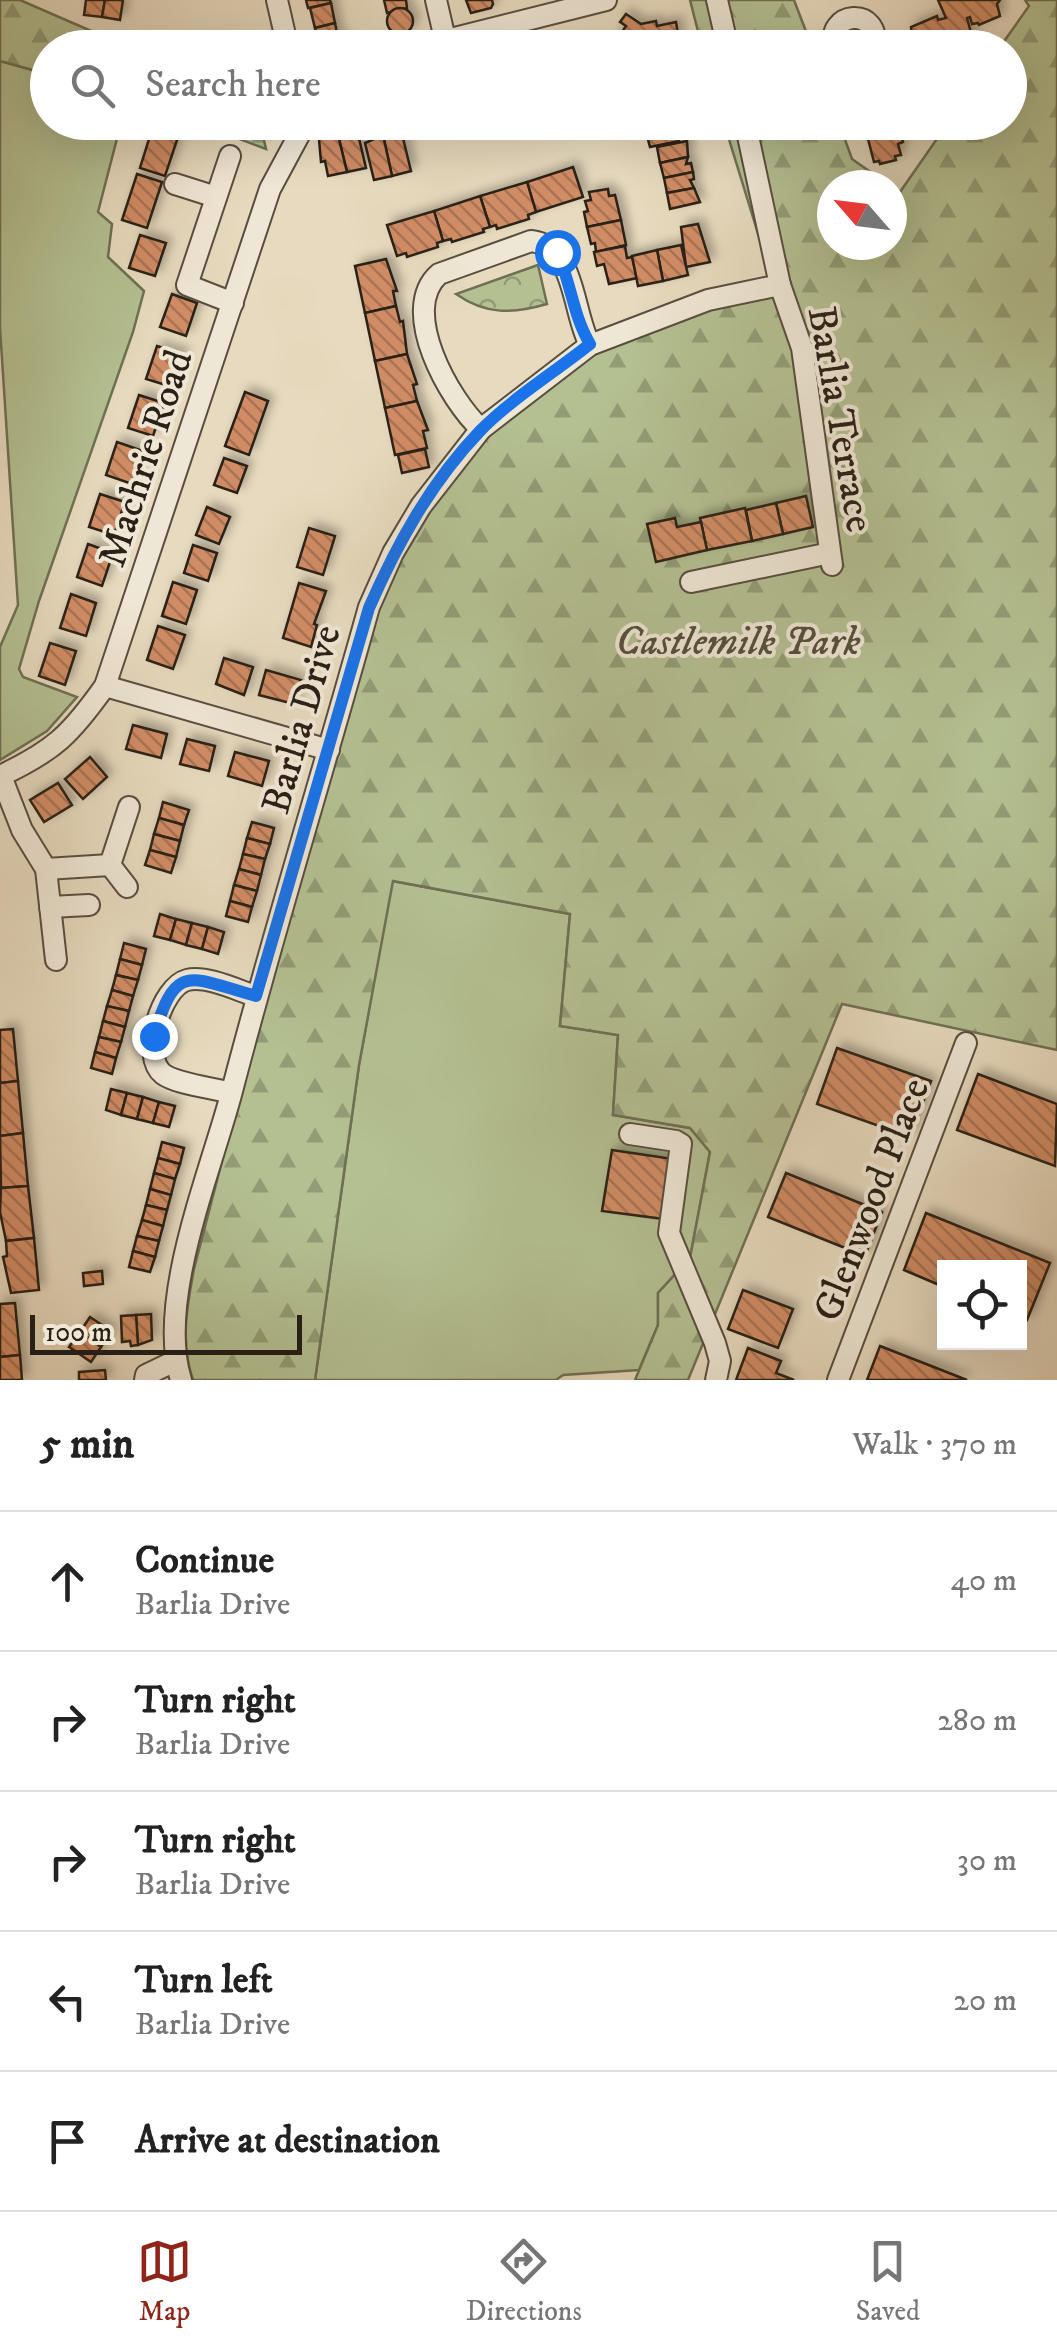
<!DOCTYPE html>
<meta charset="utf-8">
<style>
:root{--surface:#fff;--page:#f2f2f2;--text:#222;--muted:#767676;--line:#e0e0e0;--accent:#8f2418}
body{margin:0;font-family:"IM FELL DW Pica",serif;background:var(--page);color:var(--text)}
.controls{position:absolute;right:30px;bottom:30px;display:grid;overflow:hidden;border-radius:0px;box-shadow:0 10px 40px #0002}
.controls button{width:90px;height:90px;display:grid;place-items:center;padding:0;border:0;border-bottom:2px solid var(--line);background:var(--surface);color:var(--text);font:50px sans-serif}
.compass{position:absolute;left:817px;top:170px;width:90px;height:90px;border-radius:50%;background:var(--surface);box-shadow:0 10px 40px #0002;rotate:298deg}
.scale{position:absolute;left:30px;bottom:25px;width:272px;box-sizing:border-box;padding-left:10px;border:5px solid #292016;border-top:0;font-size:28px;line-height:35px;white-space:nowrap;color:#292016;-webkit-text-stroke:8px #efe7d5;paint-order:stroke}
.stop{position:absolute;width:30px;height:30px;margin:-22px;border:8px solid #1a73e8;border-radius:50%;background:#fff}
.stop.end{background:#1a73e8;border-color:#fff;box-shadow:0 2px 10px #0008}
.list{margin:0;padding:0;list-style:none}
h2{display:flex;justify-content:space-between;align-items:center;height:130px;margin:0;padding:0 40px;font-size:42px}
h2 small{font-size:32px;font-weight:400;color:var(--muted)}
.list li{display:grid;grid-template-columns:65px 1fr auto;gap:30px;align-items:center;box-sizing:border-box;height:140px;padding:0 40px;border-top:2px solid var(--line)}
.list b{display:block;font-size:38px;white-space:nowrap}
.list p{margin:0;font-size:32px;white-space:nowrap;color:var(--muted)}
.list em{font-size:32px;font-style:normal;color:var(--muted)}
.icon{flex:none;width:55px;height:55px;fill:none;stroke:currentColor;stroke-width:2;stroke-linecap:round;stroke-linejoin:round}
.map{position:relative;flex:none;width:1057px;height:1380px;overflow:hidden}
.search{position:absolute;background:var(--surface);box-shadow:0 10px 40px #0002;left:30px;right:30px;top:30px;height:110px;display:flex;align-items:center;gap:25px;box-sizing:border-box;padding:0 35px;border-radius:55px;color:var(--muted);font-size:38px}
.sheet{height:830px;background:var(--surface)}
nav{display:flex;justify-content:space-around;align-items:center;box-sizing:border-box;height:140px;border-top:2px solid var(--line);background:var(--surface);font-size:28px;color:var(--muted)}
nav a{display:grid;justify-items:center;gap:5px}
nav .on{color:var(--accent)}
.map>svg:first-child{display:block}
.green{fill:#b4c092;stroke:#6e7054;stroke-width:2.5}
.forest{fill:url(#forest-firs);stroke:#6e7054;stroke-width:2.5}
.park{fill:url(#park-crowns);stroke:#6e7054;stroke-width:2.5}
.building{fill:url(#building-back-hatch);stroke:#292016;stroke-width:2.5;filter:url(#shadow)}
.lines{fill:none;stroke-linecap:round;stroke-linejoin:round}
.minor-casing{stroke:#584e40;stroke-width:24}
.minor{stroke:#efe7d5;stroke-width:20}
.route{stroke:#1a73e8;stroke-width:12}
.labels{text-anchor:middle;stroke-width:8;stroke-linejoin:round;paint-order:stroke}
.street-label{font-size:40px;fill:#292016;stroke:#efe7d5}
.park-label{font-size:40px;font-style:italic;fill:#53503b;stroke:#efe7d5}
</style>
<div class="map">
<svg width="1057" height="1380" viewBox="0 0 1057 1380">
<defs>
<pattern id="forest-firs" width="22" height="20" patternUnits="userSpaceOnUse" patternTransform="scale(2.5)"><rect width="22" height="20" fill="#b4c092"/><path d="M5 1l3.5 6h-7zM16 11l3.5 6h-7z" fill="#929c76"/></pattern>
<pattern id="park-crowns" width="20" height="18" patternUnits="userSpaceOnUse" patternTransform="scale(2.5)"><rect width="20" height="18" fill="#b4c092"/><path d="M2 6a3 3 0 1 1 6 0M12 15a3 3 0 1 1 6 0" fill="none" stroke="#929c76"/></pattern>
<pattern id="building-back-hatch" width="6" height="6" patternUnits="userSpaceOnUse" patternTransform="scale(2.5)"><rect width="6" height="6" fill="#d08c65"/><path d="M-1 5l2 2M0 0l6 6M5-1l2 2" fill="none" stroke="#a97252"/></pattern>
<filter id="shadow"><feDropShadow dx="5.5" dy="-5.5" stdDeviation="5" flood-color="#0004"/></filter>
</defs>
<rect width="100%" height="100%" fill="#e7dabe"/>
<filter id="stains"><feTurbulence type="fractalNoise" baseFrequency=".002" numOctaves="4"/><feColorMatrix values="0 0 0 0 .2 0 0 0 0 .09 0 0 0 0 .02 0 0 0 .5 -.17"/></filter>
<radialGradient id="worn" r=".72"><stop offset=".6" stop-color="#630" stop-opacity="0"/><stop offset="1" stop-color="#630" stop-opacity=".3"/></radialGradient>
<g class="green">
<path d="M0 61 47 74 48 122 121 123 98 212 112 224 108 257 144 291 133 332 39 601 19 669 23 677 77 697 47 731 0 760V647L18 605 0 328Z"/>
<path d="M392 881 570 914 560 1026 618 1035 613 1115 690 1128 710 1152 690 1258 658 1293V1325L639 1370 563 1375 556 1380H315L359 1065Z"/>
</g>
<g class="forest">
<path d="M0 0H20L128 47 48 48 47 74 0 61Z"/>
<path d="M690 0H794L812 47H702Z"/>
<path d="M1025 0H1057V1050L842 1004 688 1380H635L658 1325V1293L690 1258 710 1152 690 1128 613 1115 618 1035 560 1026 570 914 393 881 359 1065 315 1380H193C180 1343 187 1306 194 1269L268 984 376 604 397 552 484 435 589 350 772 279 724 123H839L852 159 889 185H832V245H892V187L900 192 948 123 1010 122V48L1000 47 1029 6Z"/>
<path d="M197 123H260L266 149Z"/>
</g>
<path class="park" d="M538 265 547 304C512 314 486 315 456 294Z"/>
<g class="building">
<path d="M86 0H105L102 17 84 15Z"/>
<path d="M105 0H123L120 20 102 17Z"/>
<path d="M306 0H330L331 3 308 8Z"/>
<path d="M384 0H406L407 8 387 13Z"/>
<path d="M466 0H492L493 4 491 8 471 13Z"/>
<path d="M938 0H1000L997 4 1000 16 979 25 978 23 972 24 970 17 967 18 973 40 969 41 971 48H913L911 27 937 16 938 20 946 18Z"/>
<path d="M331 3 335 23 315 28 310 8Z"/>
<circle cx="400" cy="21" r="13"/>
<path d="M626 14 641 24 656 21 657 26 676 22 680 46 617 48 615 34 622 32 626 26 620 22Z"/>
<path d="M335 23 338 38 318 42 315 28Z"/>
<path d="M341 37 343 48H317L316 43Z"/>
<path d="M644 122H673L674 126 646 132Z"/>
<path d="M870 122H898L903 142 898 144 901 155 895 156 896 160 880 164 879 161 874 162 867 135 873 133Z"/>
<path d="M154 123 180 131 165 176 140 168Z"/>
<path d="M674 126 679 141 650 147 646 132Z"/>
<path d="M357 130 366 168 347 172 338 135Z"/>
<path d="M390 133 391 137 402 134 411 171 392 176 383 135Z"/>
<path d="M338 135 347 172 328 176 325 161 321 162 319 139Z"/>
<path d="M383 135 392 176 374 180 365 143Z"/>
<path d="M687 141 688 157 660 163 657 147Z"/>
<path d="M688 157 686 164 691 163 693 172 664 178 660 163Z"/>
<path d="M573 167 583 197 536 212 527 182Z"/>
<path d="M693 172 694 179 690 180 694 188 667 193 664 178Z"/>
<path d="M137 174 162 182 147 228 122 220Z"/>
<path d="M527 182 536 212 528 215 529 219 497 229 496 225 490 227 480 196Z"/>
<path d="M694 188 700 202 670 209 667 193Z"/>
<path d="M608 189 609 196 615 195 621 220 587 227 584 212 588 211 585 201 591 200 589 192Z"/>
<path d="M480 196 490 227 483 229 484 232 452 242 451 239 443 241 434 211Z"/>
<path d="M434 211 443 241 437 243 438 247 407 257 406 253 397 256 387 225Z"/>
<path d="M621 220 626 245 596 252 595 243 591 244 587 227Z"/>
<path d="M698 224 710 262 686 267 681 227Z"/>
<path d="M140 235 166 243 155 276 129 268Z"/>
<path d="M681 245 688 275 663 281 657 250Z"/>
<path d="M625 246 627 258 632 257 637 278 609 284 604 264 597 266 594 252Z"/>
<path d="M657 250 663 281 638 286 632 256Z"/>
<path d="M386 259 397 291H393L396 306 365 313 355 266Z"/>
<path d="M172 294 197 303 186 336 160 327Z"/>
<path d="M396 306 400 322 403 321 407 354 375 361 365 313Z"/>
<path d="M157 346 183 354 172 387 146 379Z"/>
<path d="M407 354 417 384 413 385 417 401 385 408 375 361Z"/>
<path d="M245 392 268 401 249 455 225 446Z"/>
<path d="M139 395 164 403 153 436 128 428Z"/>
<path d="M417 401 428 430 423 431 427 448 395 455 385 408Z"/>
<path d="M117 442 143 451 132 484 106 475Z"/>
<path d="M425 449 429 467 402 473 398 455Z"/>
<path d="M224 458 247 466 237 493 214 485Z"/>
<path d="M100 494 125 502 114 535 89 527Z"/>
<path d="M806 496 813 527 783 534 776 503Z"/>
<path d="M776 503 783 534 752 541 746 510Z"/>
<path d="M207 507 230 517 219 544 196 535Z"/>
<path d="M745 508 752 541 707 550 700 518Z"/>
<path d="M675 518 677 527 701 522 707 550 656 562 647 524Z"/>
<path d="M309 528 335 536 323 575 297 567Z"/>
<path d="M88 544 113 553 102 586 77 577Z"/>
<path d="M193 545 217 553 208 581 184 573Z"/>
<path d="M173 582 197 590 186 624 162 616Z"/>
<path d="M299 583 326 591 314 624 317 625 311 647 283 638Z"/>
<path d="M71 594 96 603 86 636 60 628Z"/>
<path d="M158 626 185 635 173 669 147 660Z"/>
<path d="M50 643 76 651 65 685 39 676Z"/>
<path d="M224 658 253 667 244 695 216 684Z"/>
<path d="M266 670 301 680 294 704 259 695Z"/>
<path d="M133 725 167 734 161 758 126 749Z"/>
<path d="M187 739 215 746 209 771 180 764Z"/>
<path d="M235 752 269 761 262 786 228 776Z"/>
<path d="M90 757 107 777 83 799 65 779Z"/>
<path d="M58 783 72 805 44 822 30 800Z"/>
<path d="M163 802 189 810 184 825 159 818Z"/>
<path d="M159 818 184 825 180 841 154 834Z"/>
<path d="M252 822 274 828 270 844 247 838Z"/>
<path d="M154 834 180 841 176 857 150 850Z"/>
<path d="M247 838 270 844 265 859 243 854Z"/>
<path d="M150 850 176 857 171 873 145 865Z"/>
<path d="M243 854 265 859 261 875 239 869Z"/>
<path d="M239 869 261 875 257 891 234 885Z"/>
<path d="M234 885 257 891 252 907 230 901Z"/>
<path d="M230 901 252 907 248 922 226 916Z"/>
<path d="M160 914 176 919 170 940 154 936Z"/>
<path d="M176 919 192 923 186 945 170 940Z"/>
<path d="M192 923 208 927 202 949 186 945Z"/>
<path d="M208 927 224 932 218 954 202 949Z"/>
<path d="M124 943 146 949 142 965 120 959Z"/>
<path d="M120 959 142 965 138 980 116 975Z"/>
<path d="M116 975 138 980 133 996 112 990Z"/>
<path d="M112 990 133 996 129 1011 107 1006Z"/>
<path d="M107 1006 129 1011 125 1027 103 1021Z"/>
<path d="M103 1021 125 1027 121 1042 99 1037Z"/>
<path d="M13 1029 18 1081 0 1083V1030Z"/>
<path d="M99 1037 121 1042 116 1058 95 1052Z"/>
<path d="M837 1048 931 1081 910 1137 817 1104Z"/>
<path d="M95 1052 116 1058 112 1074 91 1068Z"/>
<path d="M978 1074 1057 1104 1055 1166 957 1130Z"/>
<path d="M18 1081 23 1133 0 1136V1083Z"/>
<path d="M111 1089 127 1093 121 1115 106 1110Z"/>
<path d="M127 1093 143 1097 137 1119 121 1115Z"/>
<path d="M143 1097 159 1102 153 1123 137 1119Z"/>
<path d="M159 1102 175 1106 169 1127 153 1123Z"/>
<path d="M23 1133 28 1186 1 1188 0 1136Z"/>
<path d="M162 1142 184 1148 180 1164 158 1158Z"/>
<path d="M612 1150 673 1159 664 1219 602 1211Z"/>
<path d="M158 1158 180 1164 175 1179 154 1173Z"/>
<path d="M154 1173 175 1179 171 1195 150 1189Z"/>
<path d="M786 1173 882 1212 865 1256 768 1217Z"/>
<path d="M28 1186 34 1238 6 1241 0 1212 1 1188Z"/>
<path d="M150 1189 171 1195 167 1210 146 1205Z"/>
<path d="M146 1205 167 1210 163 1226 142 1220Z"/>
<path d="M926 1213 1050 1263 1027 1320 1020 1317V1268H944V1287L904 1270Z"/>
<path d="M142 1220 163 1226 159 1241 137 1236Z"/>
<path d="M137 1236 159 1241 155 1257 133 1251Z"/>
<path d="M34 1238 39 1290 11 1293 3 1257 7 1256 6 1241Z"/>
<path d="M133 1251 155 1257 150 1272 129 1267Z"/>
<path d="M102 1271 103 1284 84 1286 83 1273Z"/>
<path d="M743 1290 793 1309 778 1348 728 1329Z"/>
<path d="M15 1303 20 1355 0 1357V1304Z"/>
<path d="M151 1314 152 1340 138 1345 136 1315Z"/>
<path d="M136 1315 138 1345 131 1346 130 1341 122 1342 121 1316Z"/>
<path d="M90 1317 111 1331 101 1347 80 1332Z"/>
<path d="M80 1332 101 1347 91 1362 69 1347Z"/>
<path d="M880 1346 967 1380H867Z"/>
<path d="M748 1348 781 1361 776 1373 794 1380H736Z"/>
<path d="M20 1355 22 1380H0V1357Z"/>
<path d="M105 1370 106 1380H79V1372Z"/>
</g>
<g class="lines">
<g class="minor-casing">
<g id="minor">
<path d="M277 0 288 48"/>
<path d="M436 0 445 39"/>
<path d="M717 0 728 48"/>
<path d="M415 48 606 0"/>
<path d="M835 48C824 11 882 5 874 48"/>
<path d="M230 156 187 285 233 303"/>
<path d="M175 184 216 197"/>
<path d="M780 285 802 348 832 565"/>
<path d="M481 429C450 401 398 310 439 274L531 241C576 246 572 312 590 345"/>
<path d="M691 582 830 553"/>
<path d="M105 686 329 750"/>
<path d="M0 776C54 751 71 734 105 686L270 189 306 122"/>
<path d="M1 776 22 830 46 869 56 960"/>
<path d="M46 869 110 865"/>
<path d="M127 887 110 865 129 807"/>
<path d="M50 907 89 905"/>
<path d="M231 1093C214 1088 176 1084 163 1074 140 1056 161 987 187 980 206 975 237 990 255 996"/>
<path d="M630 1134 676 1141 681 1144 669 1233 715 1343 720 1361 716 1380"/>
<path d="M145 1380 146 1375 175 1361"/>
<path d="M181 1380C156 1301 211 1171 232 1091 274 929 324 769 369 607L393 553 421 506 481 429 590 345 708 300 780 285 745 122"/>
<path d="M838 1380 966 1043"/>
</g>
</g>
<use href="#minor" class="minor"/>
</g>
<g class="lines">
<path class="route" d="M154 1036C176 960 190 978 256 996L369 608C397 544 431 482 480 431 510 400 555 372 590 344 573 316 571 282 557 252"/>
</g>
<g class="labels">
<g class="street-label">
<text transform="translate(842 419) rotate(80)" y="14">Barlia Terrace</text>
<text transform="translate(144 458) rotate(-72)" y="14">Machrie Road</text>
<text transform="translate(300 719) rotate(-74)" y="14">Barlia Drive</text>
<text transform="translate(870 1199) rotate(-69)" y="14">Glenwood Place</text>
</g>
<g class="park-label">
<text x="738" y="654">Castlemilk Park</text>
</g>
</g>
<rect width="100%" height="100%" filter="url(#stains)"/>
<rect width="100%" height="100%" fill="url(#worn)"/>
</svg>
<div class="controls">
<button><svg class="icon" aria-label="locate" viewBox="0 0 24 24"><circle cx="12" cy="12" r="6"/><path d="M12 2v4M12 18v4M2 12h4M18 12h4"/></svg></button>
</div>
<svg class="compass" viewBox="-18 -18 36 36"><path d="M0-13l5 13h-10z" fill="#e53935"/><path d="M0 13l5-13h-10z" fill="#767676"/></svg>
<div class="scale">100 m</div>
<div class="stop" style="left:557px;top:252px"></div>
<div class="stop end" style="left:154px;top:1036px"></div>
<div class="search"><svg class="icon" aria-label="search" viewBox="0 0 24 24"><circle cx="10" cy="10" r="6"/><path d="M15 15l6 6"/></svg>Search here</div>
</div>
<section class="sheet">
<h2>5 min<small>Walk · 370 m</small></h2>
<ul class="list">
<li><svg class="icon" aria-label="ahead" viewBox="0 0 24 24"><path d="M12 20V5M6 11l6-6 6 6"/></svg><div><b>Continue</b><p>Barlia Drive</p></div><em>40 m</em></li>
<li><svg class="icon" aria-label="right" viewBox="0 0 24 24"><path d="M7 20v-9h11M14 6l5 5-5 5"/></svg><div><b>Turn right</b><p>Barlia Drive</p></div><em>280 m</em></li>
<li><svg class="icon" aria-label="right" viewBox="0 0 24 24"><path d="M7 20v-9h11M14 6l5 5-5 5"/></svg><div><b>Turn right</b><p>Barlia Drive</p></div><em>30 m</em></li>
<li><svg class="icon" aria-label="left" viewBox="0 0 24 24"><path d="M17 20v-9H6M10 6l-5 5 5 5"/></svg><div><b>Turn left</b><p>Barlia Drive</p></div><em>20 m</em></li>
<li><svg class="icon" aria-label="arrive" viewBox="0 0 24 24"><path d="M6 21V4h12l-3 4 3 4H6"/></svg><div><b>Arrive at destination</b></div></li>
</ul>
</section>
<nav>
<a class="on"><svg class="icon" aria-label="map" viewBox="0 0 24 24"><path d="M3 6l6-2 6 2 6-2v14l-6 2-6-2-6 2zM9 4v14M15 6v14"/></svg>Map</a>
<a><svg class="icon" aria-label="directions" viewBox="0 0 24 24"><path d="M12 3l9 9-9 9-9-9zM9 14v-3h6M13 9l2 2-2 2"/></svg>Directions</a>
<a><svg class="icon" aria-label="saved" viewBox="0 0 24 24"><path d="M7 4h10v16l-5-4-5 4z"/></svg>Saved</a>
</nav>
